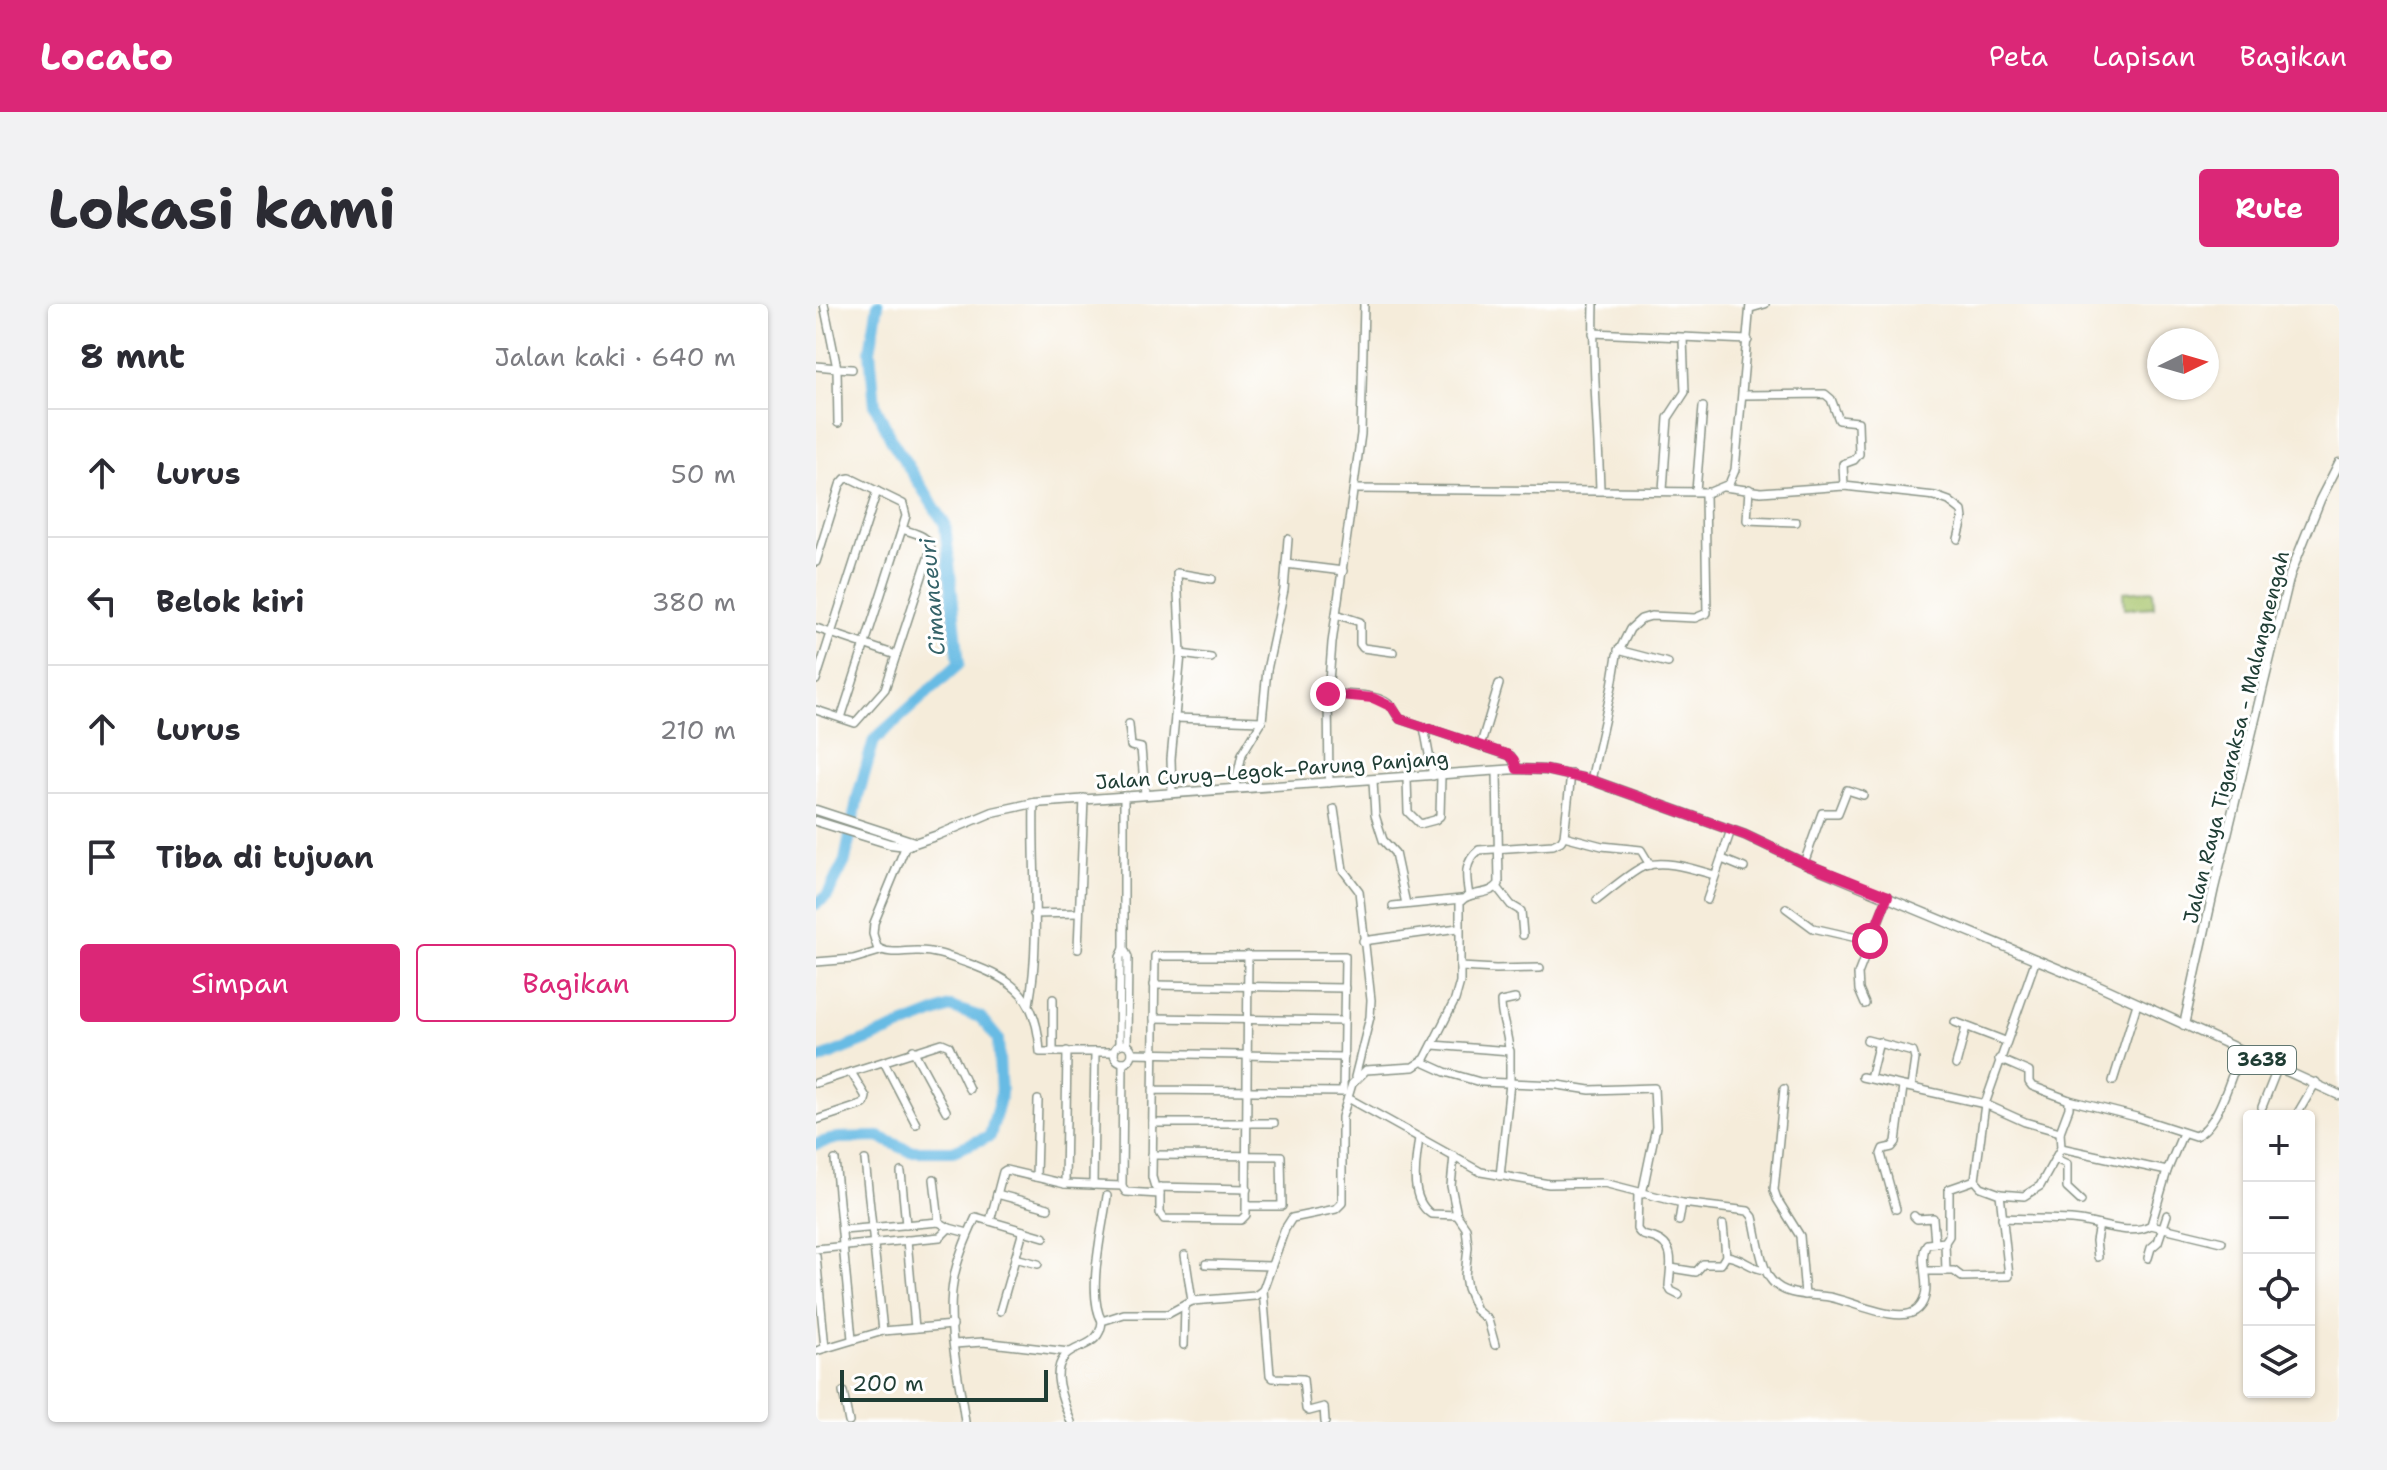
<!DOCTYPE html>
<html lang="id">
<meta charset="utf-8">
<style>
:root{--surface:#fff;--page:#f2f2f3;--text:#2b2b33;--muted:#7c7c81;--line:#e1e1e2;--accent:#db2777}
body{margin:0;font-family:"Shantell Sans",sans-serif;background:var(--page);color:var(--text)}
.controls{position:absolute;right:24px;bottom:24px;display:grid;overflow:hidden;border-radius:8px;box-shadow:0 2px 6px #0004}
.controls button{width:72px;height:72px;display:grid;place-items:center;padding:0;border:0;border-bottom:2px solid var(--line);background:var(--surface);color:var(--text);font:40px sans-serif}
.compass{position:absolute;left:1331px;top:24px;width:72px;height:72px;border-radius:50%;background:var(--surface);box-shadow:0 2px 6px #0004;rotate:85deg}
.scale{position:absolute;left:24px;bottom:20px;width:208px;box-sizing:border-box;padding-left:8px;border:4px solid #1f3d34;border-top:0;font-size:22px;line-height:28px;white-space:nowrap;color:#1f3d34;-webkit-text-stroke:6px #fff;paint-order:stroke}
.stop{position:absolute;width:24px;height:24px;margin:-18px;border:6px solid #db2777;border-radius:50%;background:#fff}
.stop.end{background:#db2777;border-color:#fff;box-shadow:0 2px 8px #0008}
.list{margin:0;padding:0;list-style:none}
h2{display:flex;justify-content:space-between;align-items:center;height:104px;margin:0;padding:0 32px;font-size:34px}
h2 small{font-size:26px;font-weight:400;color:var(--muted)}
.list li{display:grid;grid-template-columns:52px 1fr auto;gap:24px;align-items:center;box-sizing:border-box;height:128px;padding:0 32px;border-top:2px solid var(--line)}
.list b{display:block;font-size:30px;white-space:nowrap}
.list em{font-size:26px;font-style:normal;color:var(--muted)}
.actions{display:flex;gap:16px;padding:24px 32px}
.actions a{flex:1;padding:18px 0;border:2px solid var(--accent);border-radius:8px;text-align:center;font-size:28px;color:var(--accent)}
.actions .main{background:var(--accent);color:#fff}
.icon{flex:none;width:44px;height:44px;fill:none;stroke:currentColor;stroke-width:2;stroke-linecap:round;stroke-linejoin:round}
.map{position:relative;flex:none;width:1523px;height:1118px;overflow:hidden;border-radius:8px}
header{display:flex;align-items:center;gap:48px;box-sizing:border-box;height:112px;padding:0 40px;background:var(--accent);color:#fff}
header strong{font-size:38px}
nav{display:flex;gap:44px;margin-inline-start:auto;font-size:28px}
.intro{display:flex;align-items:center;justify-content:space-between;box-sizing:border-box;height:192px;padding:0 48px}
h1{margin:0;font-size:56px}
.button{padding:20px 36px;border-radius:8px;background:var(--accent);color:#fff;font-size:28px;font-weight:700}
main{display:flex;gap:48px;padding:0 48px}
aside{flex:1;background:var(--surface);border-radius:8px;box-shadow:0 2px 6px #0004}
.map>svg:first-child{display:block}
.pitch{fill:#a7c56c;stroke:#638150;stroke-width:2}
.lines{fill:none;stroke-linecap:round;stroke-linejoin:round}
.river{stroke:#68bbe4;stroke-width:12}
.minor-casing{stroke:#8a9487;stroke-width:10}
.major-casing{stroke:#8a9487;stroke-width:11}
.minor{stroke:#fff;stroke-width:7}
.major{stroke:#fff;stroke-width:8}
.route{stroke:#db2777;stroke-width:10}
.labels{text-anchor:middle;stroke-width:6;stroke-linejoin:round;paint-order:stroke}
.shield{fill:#fff;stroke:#627771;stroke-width:2}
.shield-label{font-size:18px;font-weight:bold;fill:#1f3d34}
.street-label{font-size:20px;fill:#1f3d34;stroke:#fff}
.water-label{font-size:22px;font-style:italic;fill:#356369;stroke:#fff}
</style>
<header>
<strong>Locato</strong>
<nav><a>Peta</a><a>Lapisan</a><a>Bagikan</a></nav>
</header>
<div class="intro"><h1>Lokasi kami</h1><a class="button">Rute</a></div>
<main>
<aside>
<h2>8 mnt<small>Jalan kaki · 640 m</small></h2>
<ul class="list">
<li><svg class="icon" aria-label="ahead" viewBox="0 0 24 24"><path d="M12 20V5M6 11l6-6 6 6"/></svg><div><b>Lurus</b></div><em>50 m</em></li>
<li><svg class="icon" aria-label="left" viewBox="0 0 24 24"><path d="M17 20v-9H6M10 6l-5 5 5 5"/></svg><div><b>Belok kiri</b></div><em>380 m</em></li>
<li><svg class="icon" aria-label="ahead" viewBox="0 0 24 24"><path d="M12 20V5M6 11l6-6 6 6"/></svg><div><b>Lurus</b></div><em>210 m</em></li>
<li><svg class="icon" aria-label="arrive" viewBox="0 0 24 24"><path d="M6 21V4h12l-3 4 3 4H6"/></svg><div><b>Tiba di tujuan</b></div></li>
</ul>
<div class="actions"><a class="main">Simpan</a><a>Bagikan</a></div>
</aside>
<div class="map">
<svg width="1523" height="1118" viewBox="0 0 1523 1118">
<rect width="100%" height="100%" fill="#fff"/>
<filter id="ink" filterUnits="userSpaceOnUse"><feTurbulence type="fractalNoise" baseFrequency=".0125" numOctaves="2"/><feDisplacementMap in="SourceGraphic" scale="16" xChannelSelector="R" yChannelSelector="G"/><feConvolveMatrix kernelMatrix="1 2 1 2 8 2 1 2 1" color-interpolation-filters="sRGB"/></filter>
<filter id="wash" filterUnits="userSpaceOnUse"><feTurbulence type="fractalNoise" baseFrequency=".006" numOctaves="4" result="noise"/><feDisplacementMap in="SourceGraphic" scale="32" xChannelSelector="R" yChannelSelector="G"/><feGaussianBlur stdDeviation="1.8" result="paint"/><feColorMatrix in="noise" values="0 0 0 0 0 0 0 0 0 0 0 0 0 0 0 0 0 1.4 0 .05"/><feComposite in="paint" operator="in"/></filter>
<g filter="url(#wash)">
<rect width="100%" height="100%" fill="#f5ecda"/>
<path class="pitch" d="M1337 286 1338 303 1308 305 1307 288Z"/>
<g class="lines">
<g class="river">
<path d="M0 600 11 592 29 557 42 492 58 436 143 360 129 220 76 137 59 101 54 47 62 0"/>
<path d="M0 756 134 703 164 713 182 735 185 790 174 832 137 847H94L63 833 22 834 0 840"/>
</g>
</g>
</g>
<g filter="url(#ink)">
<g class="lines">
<g class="minor-casing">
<g id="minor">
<path d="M8 0 21 64 36 65"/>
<path d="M778 0C776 62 782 123 784 185"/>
<path d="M935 4 949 0"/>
<path d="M777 29 932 36"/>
<path d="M0 62 21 64 22 119"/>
<path d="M928 91 1009 90 1015 95 1023 116 1042 118 1043 150 1038 156 1027 160 1028 182"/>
<path d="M908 183 945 188 1028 182 1119 192 1133 197 1146 207 1147 215 1142 235"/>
<path d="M538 185 891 188"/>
<path d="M933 185 931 216 980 218"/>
<path d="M847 186 852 114 869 88 867 35"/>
<path d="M880 187 887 103"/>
<path d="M0 258 24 181 29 175 34 174 87 200 90 212 86 225C97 229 113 231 115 245L69 385 39 419 0 406"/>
<path d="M470 260 527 267"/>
<path d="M520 310 544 318V340L547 344 577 348"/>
<path d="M0 324 80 351"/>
<path d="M802 346 852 359"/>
<path d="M365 350 395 354"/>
<path d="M0 376 61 187"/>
<path d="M512 390C530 391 564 388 577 404 579 408 581 412 584 415L695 452 701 465"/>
<path d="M25 414 86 225"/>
<path d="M359 414 446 417"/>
<path d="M313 420 315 442 325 444 329 490"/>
<path d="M608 423 617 472"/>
<path d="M665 440 683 380"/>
<path d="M591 475 592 508 604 520 619 516 624 512 625 472"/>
<path d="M775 476 796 382 801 351 814 325 825 315 835 312 879 314 891 309 889 190 913 180 919 166 934 0"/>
<path d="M557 477 559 511 567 536 579 549 590 600"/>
<path d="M513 479 512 390 516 339 545 130 548 0"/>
<path d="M419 483 426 450 446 417 451 366 468 286 472 235"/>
<path d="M356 488 355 455 365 350 361 269 396 275"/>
<path d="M308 492V645L312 653 311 741"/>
<path d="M518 505 527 566 543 587 555 696 554 713 539 773"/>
<path d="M748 532 786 542 825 546 834 561"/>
<path d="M91 539 58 619 57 630 61 643C73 652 89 646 103 647 120 647 136 654 151 659 201 677 221 694 224 748H298"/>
<path d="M906 555 928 564"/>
<path d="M988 559 1006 509H1022L1031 486 1047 491"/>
<path d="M681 583 695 601 705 607 707 631"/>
<path d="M653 592C650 573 647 559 663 546L737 541 745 537 748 532 755 470"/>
<path d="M781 596C793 587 817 566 829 562 850 555 879 566 899 571"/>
<path d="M891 596 915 526"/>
<path d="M577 602 645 595"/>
<path d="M970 604 997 624 1054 637"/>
<path d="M218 610 263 609"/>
<path d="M547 637 642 624"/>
<path d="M262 645 268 494"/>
<path d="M0 658 37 655 64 647"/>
<path d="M644 663 680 665 724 664"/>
<path d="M338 681 529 684"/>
<path d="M237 695V747"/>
<path d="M213 700C225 635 216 565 218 499"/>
<path d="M1049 700 1043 686 1042 670 1072 592"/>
<path d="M338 714 528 717"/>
<path d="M1139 718 1189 737"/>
<path d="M1051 736 1097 748 1099 755 1095 783"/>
<circle cx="307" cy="749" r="9"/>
<path d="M303 741 304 653 308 645"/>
<path d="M617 741 694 747V779L684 872"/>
<path d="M97 746 130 807"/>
<path d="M693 746C692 728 685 716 685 698L699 695"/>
<path d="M316 749 528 753"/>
<path d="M1183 755 1213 768V778L1216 782 1253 796"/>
<path d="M68 758 100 820"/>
<path d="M607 758 629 768 664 778 742 781 774 786 838 784 840 823 826 890"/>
<path d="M1140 761 1150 723"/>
<path d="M1046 773 1169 800 1209 818 1244 828"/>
<path d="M1054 774 1063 738"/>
<path d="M1297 777 1321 700"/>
<path d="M0 779 126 739 133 742 153 785"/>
<path d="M968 785 958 886 961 895 984 932 989 991"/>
<path d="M337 786 527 788 529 652H339V654L336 873 339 883 431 885"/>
<path d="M532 794 665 868 733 880 788 879 866 899 932 907 937 913C941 929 945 965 956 977 969 993 995 990 1013 993 1033 996 1085 1022 1102 1005 1120 987 1100 957 1111 940L1129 938 1133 932V885L1159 876"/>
<path d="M1446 803 1462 763"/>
<path d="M1480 812 1500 778"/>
<path d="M0 816 48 800 50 793 35 768"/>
<path d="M337 819H458"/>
<path d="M603 834C600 857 592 894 615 910L641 911"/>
<path d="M1245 844 1351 867"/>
<path d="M336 851 465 852 466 902H431"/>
<path d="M638 852 635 882 641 911 650 924 652 943 649 972 651 984 660 1006 672 1016 679 1041"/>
<path d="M1240 855 1251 860V884L1265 897"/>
<path d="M19 856 36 1035"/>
<path d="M49 856 67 1027"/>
<path d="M85 868 90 921"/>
<path d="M220 873 222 796"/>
<path d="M118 875 123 918"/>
<path d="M249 880 251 747"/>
<path d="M277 881 279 748"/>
<path d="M306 882 307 758"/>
<path d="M344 883V909L348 915 425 916 430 911 432 651"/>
<path d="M181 890 232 904"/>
<path d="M822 890 821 925C826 933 829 931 838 934 861 942 854 963 853 982L855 987 863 991"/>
<path d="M1184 890 1208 892 1224 882 1245 844 1244 828 1253 804V796L1320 813 1379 832C1403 823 1415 770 1425 747"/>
<path d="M1080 905 1065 850 1067 845 1076 843 1080 838 1087 783"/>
<path d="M1098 912 1101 915 1117 914 1119 939"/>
<path d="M1186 914C1209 915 1232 915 1255 916 1279 917 1313 934 1335 921L1351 867 1367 829"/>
<path d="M174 917 187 868 190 866 249 880 306 882 310 888 344 890"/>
<path d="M863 917 866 899"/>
<path d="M907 921 910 952"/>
<path d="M1335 921 1406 938"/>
<path d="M27 926 123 918 133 924 152 929"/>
<path d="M91 936 99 1024"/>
<path d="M1129 938 1130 967"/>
<path d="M0 945 124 933 133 924"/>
<path d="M369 951 376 997"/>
<path d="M0 952 9 1044"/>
<path d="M1282 953 1280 937 1283 921"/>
<path d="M199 954 222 960"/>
<path d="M1332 954 1335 944 1342 938 1351 911"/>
<path d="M390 960 454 962"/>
<path d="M855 964 880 968 887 960H905L910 952C927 953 933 965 950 966"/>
<path d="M1110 967H1138L1146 973 1193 972 1184 890 1165 883 1159 876 1169 800 1220 655"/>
<path d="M447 986 454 1071 457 1074 487 1075 490 1105 493 1107 508 1103 509 1118"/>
<path d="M184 1007 207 927"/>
<path d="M286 1017C270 990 287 923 291 892"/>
<path d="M138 1040 167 1038 253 1048"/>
<path d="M368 1041 369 1001"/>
<path d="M0 1047 67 1027 137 1021"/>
<path d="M27 1088 33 1118"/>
<path d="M149 1118C143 1071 129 1020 138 973 142 952 151 932 160 913L228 933"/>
<path d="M255 1118C250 1104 243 1089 242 1074 241 1034 284 1052 286 1017L308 1010H352L376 997 439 992 447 986 469 925 476 914 520 905 526 899V813L536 780 550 766 597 763 609 755 639 696 644 678V598C654 586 673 593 683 580L681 467"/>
</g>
</g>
<g class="major-casing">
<g id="major">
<path d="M0 506 98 538"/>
<path d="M0 517 74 540 90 542 122 531 177 508 218 499 701 465 730 466 775 476 929 531 988 559 1284 682 1523 791"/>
<path d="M1368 721 1398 584 1474 271 1504 196 1523 159"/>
</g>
</g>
<use href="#minor" class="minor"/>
<use href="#major" class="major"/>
</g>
</g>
<g class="lines" filter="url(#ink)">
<path class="route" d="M512 390 557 394 576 403 584 415 693 451 698 456 701 465 730 466 775 476 929 531 988 559 1072 592 1054 637"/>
</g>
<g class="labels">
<rect class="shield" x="1412" y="742" width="68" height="28" rx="6"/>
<g class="shield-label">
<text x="1446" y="762">3638</text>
</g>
<g class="street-label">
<text transform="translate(1420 433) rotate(-76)" y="7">Jalan Raya Tigaraksa - Malangnengah</text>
<text transform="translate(456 466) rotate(-4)" y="7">Jalan Curug–Legok–Parung Panjang</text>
</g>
<g class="water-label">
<text transform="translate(116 293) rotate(-95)" y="8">Cimanceuri</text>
</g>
</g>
</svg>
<div class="controls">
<button>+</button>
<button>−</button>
<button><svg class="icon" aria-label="locate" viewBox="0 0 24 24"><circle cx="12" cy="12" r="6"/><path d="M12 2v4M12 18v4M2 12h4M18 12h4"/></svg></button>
<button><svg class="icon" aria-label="layers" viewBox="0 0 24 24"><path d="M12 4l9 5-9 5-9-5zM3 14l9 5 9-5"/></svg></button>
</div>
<svg class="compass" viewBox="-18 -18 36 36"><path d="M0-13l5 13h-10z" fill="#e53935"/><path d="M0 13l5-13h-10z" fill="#7c7c81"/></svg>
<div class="scale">200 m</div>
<div class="stop" style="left:1054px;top:637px"></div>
<div class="stop end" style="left:512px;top:390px"></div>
</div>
</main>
